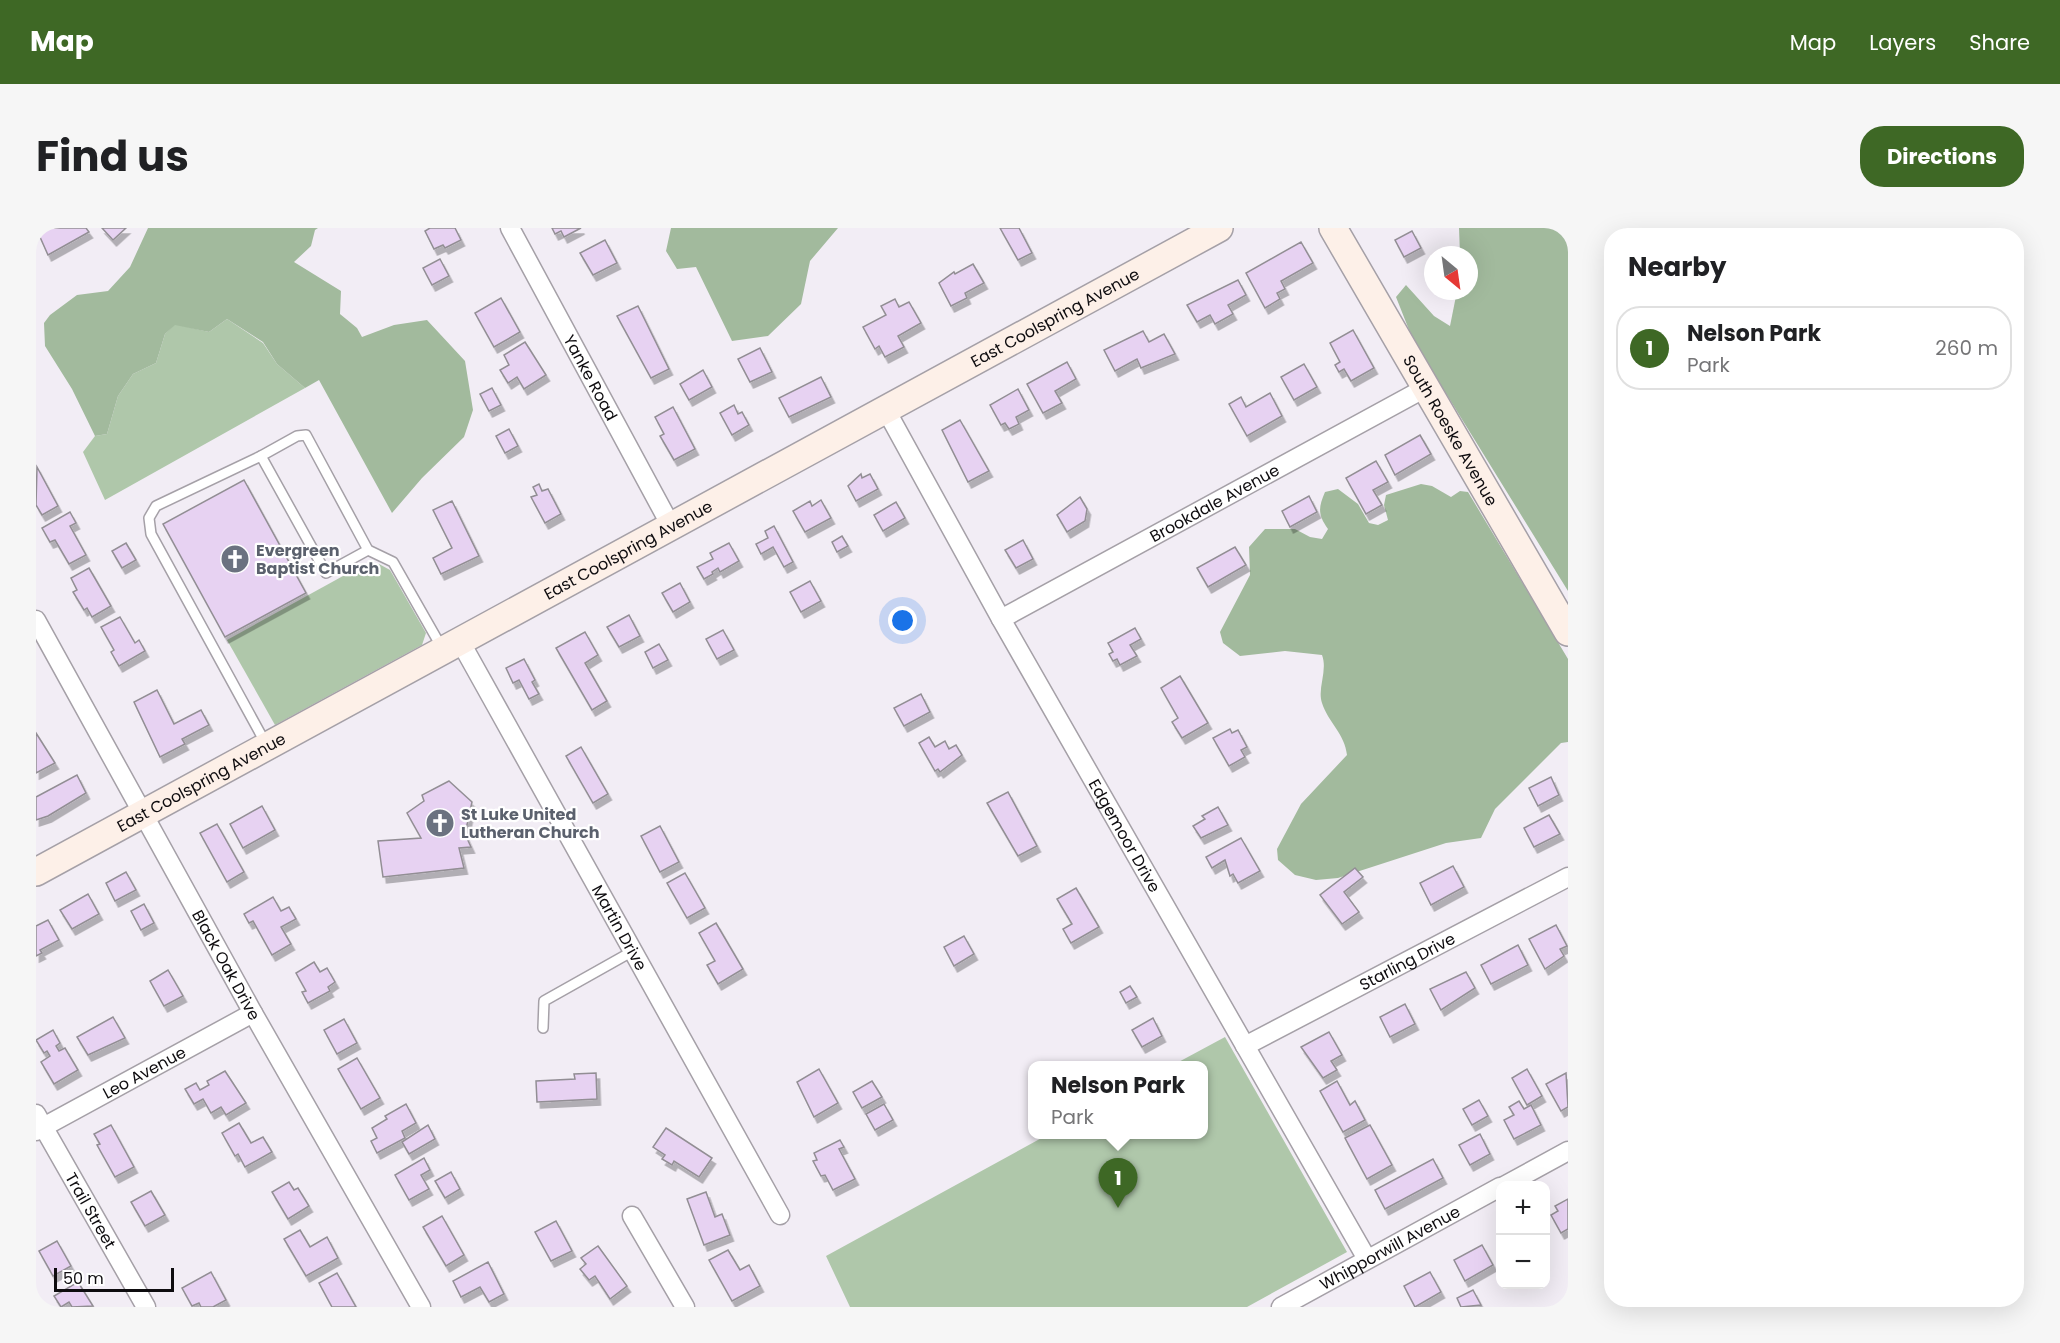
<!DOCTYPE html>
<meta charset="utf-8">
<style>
:root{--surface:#fff;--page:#f6f6f6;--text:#202124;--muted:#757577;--line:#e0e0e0;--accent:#3e6825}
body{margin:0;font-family:Poppins,sans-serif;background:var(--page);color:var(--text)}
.controls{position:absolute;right:18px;bottom:18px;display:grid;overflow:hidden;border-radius:12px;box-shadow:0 6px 24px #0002}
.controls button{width:54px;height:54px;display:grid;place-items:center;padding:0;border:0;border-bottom:2px solid var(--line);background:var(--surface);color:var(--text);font:30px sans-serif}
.compass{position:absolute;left:1388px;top:18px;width:54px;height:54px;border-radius:50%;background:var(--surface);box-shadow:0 6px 24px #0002;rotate:151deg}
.scale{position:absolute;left:18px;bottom:15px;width:120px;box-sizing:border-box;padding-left:6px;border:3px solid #0e0c0f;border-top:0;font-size:16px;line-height:21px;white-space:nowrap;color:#0e0c0f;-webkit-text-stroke:4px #fff;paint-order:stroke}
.you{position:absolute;left:867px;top:393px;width:21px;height:21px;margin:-15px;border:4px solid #fff;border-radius:50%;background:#1a73e8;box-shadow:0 0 0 9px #1a73e833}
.badge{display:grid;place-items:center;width:39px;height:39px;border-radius:50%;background:var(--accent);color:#fff;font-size:20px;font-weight:700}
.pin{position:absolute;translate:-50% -50px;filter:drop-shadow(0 2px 3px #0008)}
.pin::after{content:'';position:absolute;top:32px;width:21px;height:18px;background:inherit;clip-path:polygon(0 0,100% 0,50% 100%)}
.popup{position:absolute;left:992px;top:833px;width:180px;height:78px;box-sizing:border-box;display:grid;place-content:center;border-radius:12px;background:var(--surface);filter:drop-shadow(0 2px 4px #0005);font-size:20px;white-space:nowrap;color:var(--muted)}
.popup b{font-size:22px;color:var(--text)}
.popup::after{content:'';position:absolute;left:50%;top:100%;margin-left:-12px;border:12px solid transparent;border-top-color:var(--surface)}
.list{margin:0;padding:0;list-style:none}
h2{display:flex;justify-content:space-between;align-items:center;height:78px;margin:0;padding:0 24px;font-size:26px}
h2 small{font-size:20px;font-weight:400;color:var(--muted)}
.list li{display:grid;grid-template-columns:39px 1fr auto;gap:18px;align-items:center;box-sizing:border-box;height:84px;margin:0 12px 12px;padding:0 12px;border:2px solid var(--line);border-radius:24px}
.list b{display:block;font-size:22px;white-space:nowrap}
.list p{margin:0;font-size:20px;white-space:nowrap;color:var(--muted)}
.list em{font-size:20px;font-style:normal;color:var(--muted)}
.map{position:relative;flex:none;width:1532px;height:1079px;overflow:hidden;border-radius:24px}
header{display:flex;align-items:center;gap:36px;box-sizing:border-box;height:84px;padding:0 30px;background:var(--accent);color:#fff}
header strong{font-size:28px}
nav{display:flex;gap:33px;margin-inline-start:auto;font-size:21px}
.intro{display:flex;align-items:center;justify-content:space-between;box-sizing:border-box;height:144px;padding:0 36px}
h1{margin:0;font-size:42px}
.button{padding:15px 27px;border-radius:24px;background:var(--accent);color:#fff;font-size:21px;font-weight:700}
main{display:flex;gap:36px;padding:0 36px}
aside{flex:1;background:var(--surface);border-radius:24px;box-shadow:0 6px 24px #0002}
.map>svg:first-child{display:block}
.green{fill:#afc7aa}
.forest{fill:#a2ba9d}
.building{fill:#e7d2f2;stroke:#928e94;stroke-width:1.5;filter:url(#shadow)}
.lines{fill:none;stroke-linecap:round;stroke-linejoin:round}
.lane-casing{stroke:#a5a0a7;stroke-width:12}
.street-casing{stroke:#a5a0a7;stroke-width:21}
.secondary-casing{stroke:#a5a0a7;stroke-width:30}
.lane{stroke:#fff;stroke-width:9}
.street{stroke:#fff;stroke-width:18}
.secondary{stroke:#fdf0e8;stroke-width:27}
.labels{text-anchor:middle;stroke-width:4.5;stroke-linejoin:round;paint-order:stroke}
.street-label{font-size:16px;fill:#0e0c0f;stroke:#fff}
.worship-label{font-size:16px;font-weight:bold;fill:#5b616d;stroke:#fff;text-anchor:start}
</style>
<header>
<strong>Map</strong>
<nav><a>Map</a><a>Layers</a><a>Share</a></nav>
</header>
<div class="intro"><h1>Find us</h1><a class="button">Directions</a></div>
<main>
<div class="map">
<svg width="1532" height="1079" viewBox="0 0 1532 1079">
<defs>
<filter id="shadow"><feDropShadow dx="3.5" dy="6" stdDeviation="0" flood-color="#0004"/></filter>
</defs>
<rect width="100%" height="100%" fill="#f2edf5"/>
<g class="green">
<path d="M191 91 227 115 241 136 269 160 69 272 47 224 59 208 71 206 82 168 97 146 120 135 129 106 139 96 173 104Z"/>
<path d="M343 336 354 342 390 405 386 417 239 497 191 412 327 337Z"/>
<path d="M1189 809 1311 1024 1211 1079H814L790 1028 1011 907 1168 906V838L1137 837Z"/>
</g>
<g class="forest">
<path d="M112 0H282L279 2 275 18 258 34 305 63 304 86 321 100 326 109 358 97 391 92 429 133 437 182 428 209 386 250 356 285 283 152 269 160 241 136 227 114 191 91 173 104 139 97 129 106 120 135 97 146 82 168 71 206 59 208 36 161 9 118 8 95 14 87 41 67 72 63 94 39Z"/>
<path d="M635 0H802L774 33 765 76 732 108 696 113 660 39 641 41 630 23Z"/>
<path d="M1423 0H1532V363L1377 112 1360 69 1370 57 1398 88 1414 98 1421 63H1433V27H1424Z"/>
<path d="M1385 256 1396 258 1415 269 1424 263 1432 264 1532 431V514L1525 515 1459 581 1445 610 1410 615 1302 650 1280 652 1259 647 1242 632 1241 621 1265 576 1311 527C1309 506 1292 494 1286 475 1281 460 1292 443 1286 427L1249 423 1204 428 1187 415 1184 404 1214 347 1213 319 1229 301H1259L1274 309 1286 311 1292 301C1282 287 1282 280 1289 264L1302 261 1322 276 1333 295 1342 297 1352 292 1348 277 1350 267Z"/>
</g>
<g class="building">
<path d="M0 0H50L53 4 12 27Z"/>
<path d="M66 0H90L77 12Z"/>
<path d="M394 0H419L425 12 409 20 407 17 398 21 389 3Z"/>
<path d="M516 0H545L528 9 525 3 519 6Z"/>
<path d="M964 0H983L996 25 982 32Z"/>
<path d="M1376 3 1385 20 1368 29 1359 12Z"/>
<path d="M569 12 581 35 557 47 544 25Z"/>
<path d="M1265 14 1277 35 1245 53 1249 61 1241 65 1244 71 1229 80 1210 45Z"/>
<path d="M404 31 413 48 396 57 387 40Z"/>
<path d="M937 36 948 55 929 65 931 70 915 78 903 55 918 44 919 46Z"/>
<path d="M1202 52 1210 67 1192 77 1197 86 1179 96 1174 87 1161 94 1151 77Z"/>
<path d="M465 70 484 104 458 119 439 85Z"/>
<path d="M859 71 863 79 873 74 885 95 862 108 868 119 849 129 843 118 839 121 827 99 850 87 845 78Z"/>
<path d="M602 78 633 141 615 150 581 88Z"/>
<path d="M1317 102 1338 140 1315 153 1308 141 1303 144 1299 137 1304 134 1294 115Z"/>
<path d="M1107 103 1113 114 1128 106 1139 126 1105 140 1101 131 1079 143 1068 122Z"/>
<path d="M489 114 510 147 488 161 481 149 472 155 464 142 473 137 468 127Z"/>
<path d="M724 120 736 144 714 154 702 131Z"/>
<path d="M1031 134 1040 151 1019 163 1026 175 1007 185 991 156Z"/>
<path d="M1268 136 1281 159 1258 172 1245 149Z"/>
<path d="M667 142 676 159 653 172 644 156Z"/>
<path d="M785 149 795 169 753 189 743 170Z"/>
<path d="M456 160 465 177 453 183 444 166Z"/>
<path d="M982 161 993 182 980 189 983 196 973 201 969 195 965 197 954 177Z"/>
<path d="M1234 165 1246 188 1211 208 1193 176 1205 169 1210 179Z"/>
<path d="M698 177 702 186 706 184 713 197 696 207 684 185Z"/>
<path d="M637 179 659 221 638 232 624 208 628 206 619 189Z"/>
<path d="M924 192 953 243 932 254 906 202Z"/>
<path d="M473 201 482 218 469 225 460 208Z"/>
<path d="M1384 207 1395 226 1359 247 1349 227Z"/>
<path d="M1340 233 1352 254 1337 262 1346 277 1330 286 1310 250Z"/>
<path d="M1 239 22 278 6 287 0 277Z"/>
<path d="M825 246 826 250 834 246 842 261 820 273 812 258Z"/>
<path d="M208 252 270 365 189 409 127 296Z"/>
<path d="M503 256 506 263 512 261 525 286 509 295 495 269 501 267 497 259Z"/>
<path d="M1273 268 1281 284 1254 299 1246 283Z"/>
<path d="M1044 269 1051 281 1049 293 1031 304 1021 287Z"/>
<path d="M785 272 795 290 769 304 757 283 774 273 776 278Z"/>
<path d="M416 273 443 328 405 346 397 330 416 320 397 282Z"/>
<path d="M860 274 869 290 847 303 838 287Z"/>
<path d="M34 284 40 295 34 298 50 327 33 336 19 312 14 314 6 300Z"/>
<path d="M738 298 757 334 748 339 737 319 725 326 720 316 732 310 729 303Z"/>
<path d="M806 308 812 318 801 324 796 314Z"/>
<path d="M987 312 997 331 980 340 969 322Z"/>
<path d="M90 315 100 332 86 340 76 323Z"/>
<path d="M693 315 703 333 684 344 682 340 676 344 677 346 668 351 661 339 677 331 674 325Z"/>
<path d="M1199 319 1210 337 1172 359 1161 340Z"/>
<path d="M53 340 75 378 56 389 51 380 48 382 37 364 41 362 35 350Z"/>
<path d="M774 353 785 373 765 384 754 364Z"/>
<path d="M644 355 654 374 637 384 626 365Z"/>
<path d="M593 387 604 408 583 419 571 399Z"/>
<path d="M84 389 99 415 103 412 109 423 83 438 75 424 78 422 65 399Z"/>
<path d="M1099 400 1105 411 1094 417 1101 428 1084 437 1081 431 1077 433 1073 426 1077 424 1072 415Z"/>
<path d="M687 402 698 422 681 431 670 411Z"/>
<path d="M549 404 562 427 549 435 571 473 556 482 520 420Z"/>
<path d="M623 416 632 432 617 440 609 424Z"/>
<path d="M488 431 499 452 496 454 503 466 493 471 483 452 477 455 470 440Z"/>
<path d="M1144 448 1172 495 1146 510 1136 494 1142 490 1125 460Z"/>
<path d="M121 462 138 496 165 482 173 497 146 511 149 516 124 529 98 474Z"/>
<path d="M885 466 894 484 868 498 858 480Z"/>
<path d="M1194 501 1196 505 1202 502 1211 519 1205 522 1209 529 1193 538 1177 510Z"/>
<path d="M0 505 19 535 0 545Z"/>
<path d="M893 509 899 519 909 513 913 521 920 517 926 527 904 544 902 541 899 543 883 515Z"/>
<path d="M545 519 572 566 557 575 530 528Z"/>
<path d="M41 547 50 565 12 588 0 592V569Z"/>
<path d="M1515 549 1523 567 1502 578 1493 560Z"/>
<path d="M413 553 436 574 429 606 435 619 423 620 428 640 347 649 342 613 385 610 371 585 388 573 386 567Z"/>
<path d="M972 564 1001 618 982 628 951 575Z"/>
<path d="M226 578 239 602 207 620 194 596Z"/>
<path d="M1182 579 1192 597 1165 610 1157 598 1169 591 1166 588Z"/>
<path d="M1513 587 1524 606 1498 619 1488 600Z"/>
<path d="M181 596 208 644 191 654 164 605Z"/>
<path d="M624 598 643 634 624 644 605 608Z"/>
<path d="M1205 610 1224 643 1202 655 1197 646 1194 648 1189 632 1176 640 1170 629Z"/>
<path d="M1417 638 1428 659 1395 677 1384 655Z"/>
<path d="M1319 640 1327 649 1308 664 1323 684 1306 696 1284 667Z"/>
<path d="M90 644 100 662 79 673 70 655Z"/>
<path d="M649 645 669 680 651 690 631 655Z"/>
<path d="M1040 660 1063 699 1035 715 1027 701 1036 696 1021 671Z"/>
<path d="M52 666 63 686 36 701 24 682Z"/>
<path d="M237 669 245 683 253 679 260 691 245 699 255 716 236 727 217 693 213 695 208 686Z"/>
<path d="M108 676 118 695 105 702 95 683Z"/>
<path d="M12 692 23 712 4 722 6 725 0 728V698Z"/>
<path d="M680 695 707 741 682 756 671 737 679 733 663 705Z"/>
<path d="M1520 697 1531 718 1524 721 1528 728 1509 741 1493 711Z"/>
<path d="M928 708 938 726 918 738 908 719Z"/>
<path d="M1482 717 1492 737 1455 756 1445 737Z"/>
<path d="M278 734 284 744 291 740 299 754 292 759 294 763 272 775 266 764 270 763 260 745Z"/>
<path d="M132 742 147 768 128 778 114 753Z"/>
<path d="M1430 744 1439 760 1405 782 1394 761Z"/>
<path d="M1094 758 1101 769 1090 775 1084 764Z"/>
<path d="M1369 776 1379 796 1354 809 1344 789Z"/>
<path d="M77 789 89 810 52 827 41 809Z"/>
<path d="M1117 790 1126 808 1106 819 1096 802Z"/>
<path d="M308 791 321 815 301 826 288 802Z"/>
<path d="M17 802 24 815 20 818 23 823 29 820 42 842 18 856 5 834 14 828 11 823 8 825 0 812Z"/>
<path d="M1293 804 1306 827 1295 833 1301 842 1287 850 1265 819Z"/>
<path d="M321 830 344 870 325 881 302 841Z"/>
<path d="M783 841 802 875 778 889 761 854Z"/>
<path d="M1491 841 1506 868 1491 877 1476 850Z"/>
<path d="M189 843 210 875 190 887 185 879 175 885 167 871 158 876 149 861 160 855 164 862 173 857 171 853Z"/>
<path d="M560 845 561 871 501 874 500 853 539 851 538 846Z"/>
<path d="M1530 845 1532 879 1525 883 1510 856Z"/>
<path d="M836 853 846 869 826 880 817 864Z"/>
<path d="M1301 853 1314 877 1319 873 1329 892 1307 904 1284 863Z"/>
<path d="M1443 872 1452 888 1436 897 1427 881Z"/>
<path d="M1483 873 1488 881 1495 877 1505 897 1478 911 1468 892 1478 887 1473 879Z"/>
<path d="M370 876 380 895 366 903 369 910 341 925 335 913 341 910 336 900 351 891 349 888Z"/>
<path d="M848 876 857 892 839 902 830 886Z"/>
<path d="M203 895 215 915 227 909 236 924 209 939 202 926 199 928 186 905Z"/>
<path d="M75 897 98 939 79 949 61 917 64 916 58 906Z"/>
<path d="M392 897 399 911 373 926 366 914Z"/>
<path d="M1334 897 1356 937 1331 951 1309 910Z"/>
<path d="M630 900 676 930 663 949 638 933 636 937 626 931 629 927 617 919Z"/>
<path d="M1444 906 1454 926 1434 937 1423 917Z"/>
<path d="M804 912 808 919 803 921 819 951 797 962 789 947 785 948 777 933 781 932 778 925Z"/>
<path d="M388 930 394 942 385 947 393 961 373 972 359 947Z"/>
<path d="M1397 931 1407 950 1349 981 1339 962Z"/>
<path d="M415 944 424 961 409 970 399 953Z"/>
<path d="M253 954 258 962 262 960 273 978 252 991 236 964Z"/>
<path d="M115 963 129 987 109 998 95 974Z"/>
<path d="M670 964 679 989 686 986 694 1007 668 1017 651 971Z"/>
<path d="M1532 971V1001L1525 1005 1515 987 1522 983 1519 978Z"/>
<path d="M406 988 428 1027 410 1038 387 999Z"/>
<path d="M520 993 536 1023 515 1033 499 1004Z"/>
<path d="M264 1002 274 1019 291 1009 302 1030 270 1048 248 1011Z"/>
<path d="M21 1013 35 1038 17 1048 3 1023Z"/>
<path d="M1446 1017 1457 1037 1429 1053 1418 1032Z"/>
<path d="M562 1018 591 1058 574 1071 559 1048 553 1052 544 1041 550 1036 545 1030Z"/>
<path d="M692 1022 704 1042 713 1037 724 1058 696 1073 673 1032Z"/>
<path d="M452 1034 468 1066 453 1074 444 1059 425 1069 417 1053Z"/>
<path d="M175 1044 190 1072 177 1079H165L163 1075 156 1078 146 1060Z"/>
<path d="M1394 1044 1405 1064 1379 1079 1368 1058Z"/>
<path d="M301 1045 320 1079H296L283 1055Z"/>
<path d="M42 1054 57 1078 36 1079 33 1074 25 1079 18 1068Z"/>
<path d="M1437 1062 1445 1077 1425 1079 1421 1070Z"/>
</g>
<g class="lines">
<g class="lane-casing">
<g id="lane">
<path d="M225 228 261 208 270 207 332 322 357 334 406 420"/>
<path d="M230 516 115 306 113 290 120 278 225 228 290 345 332 322"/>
<path d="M507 800 508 773 597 723"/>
</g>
</g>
<g class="street-casing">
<g id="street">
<path id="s1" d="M474 0 635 298"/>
<path id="s2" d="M850 182 965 391 1331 1031"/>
<path id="s3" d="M965 391 1391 159"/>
<path id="s4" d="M0 392 217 785 385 1079"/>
<path id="s5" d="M424 413 744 987"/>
<path id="s6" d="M1209 818 1532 649"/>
<path id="s7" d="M0 886 110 1079"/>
<path id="s8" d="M0 903 217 785"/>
<path d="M1468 958 1532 923"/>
<path d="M596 988 649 1079"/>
<path id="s9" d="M1245 1079 1464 959"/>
</g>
</g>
<g class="secondary-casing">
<g id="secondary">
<path id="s10" d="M1297 0 1532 404"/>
<path id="s11" d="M0 644 1183 0"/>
</g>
</g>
<use href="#lane" class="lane"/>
<use href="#street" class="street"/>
<use href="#secondary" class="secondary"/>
</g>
<defs>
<g id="church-disc" transform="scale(1.5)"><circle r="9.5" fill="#6b7280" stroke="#fff"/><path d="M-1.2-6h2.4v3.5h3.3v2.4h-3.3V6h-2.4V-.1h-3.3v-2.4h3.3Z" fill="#fff"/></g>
</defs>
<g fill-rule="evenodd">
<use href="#church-disc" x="199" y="331"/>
<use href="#church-disc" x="404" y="595"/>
</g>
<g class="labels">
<g class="street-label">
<text dy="6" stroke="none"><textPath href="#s11" startOffset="1160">East Coolspring Avenue</textPath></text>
<text dy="6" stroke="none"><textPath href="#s1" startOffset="170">Yanke Road</textPath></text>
<text dy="6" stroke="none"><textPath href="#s10" startOffset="234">South Roeske Avenue</textPath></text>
<text dy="6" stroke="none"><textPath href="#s3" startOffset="243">Brookdale Avenue</textPath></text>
<text dy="6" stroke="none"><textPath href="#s11" startOffset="674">East Coolspring Avenue</textPath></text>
<text dy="6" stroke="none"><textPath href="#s11" startOffset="188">East Coolspring Avenue</textPath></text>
<text dy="6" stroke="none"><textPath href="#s2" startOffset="488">Edgemoor Drive</textPath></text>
<text dy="6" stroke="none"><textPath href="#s5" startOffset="328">Martin Drive</textPath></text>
<text dy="6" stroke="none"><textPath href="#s6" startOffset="183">Starling Drive</textPath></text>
<text dy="6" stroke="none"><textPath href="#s4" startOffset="394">Black Oak Drive</textPath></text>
<text dy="6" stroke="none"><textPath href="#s8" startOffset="123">Leo Avenue</textPath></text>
<text dy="6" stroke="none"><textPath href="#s7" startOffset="111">Trail Street</textPath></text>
<text dy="6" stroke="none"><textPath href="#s9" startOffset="124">Whipporwill Avenue</textPath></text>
</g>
<g class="worship-label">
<text x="220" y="328">Evergreen<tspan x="220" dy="18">Baptist Church</tspan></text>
<text x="425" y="592">St Luke United<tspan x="425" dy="18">Lutheran Church</tspan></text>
</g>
</g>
</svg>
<div class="controls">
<button>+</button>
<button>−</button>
</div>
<svg class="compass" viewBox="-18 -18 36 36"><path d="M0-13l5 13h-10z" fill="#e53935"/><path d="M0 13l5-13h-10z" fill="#757577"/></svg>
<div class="scale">50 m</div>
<div class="you"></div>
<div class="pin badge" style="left:1082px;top:980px">1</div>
<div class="popup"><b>Nelson Park</b>Park</div>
</div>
<aside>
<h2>Nearby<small></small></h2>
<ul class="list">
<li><span class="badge">1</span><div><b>Nelson Park</b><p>Park</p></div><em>260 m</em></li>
</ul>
</aside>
</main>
